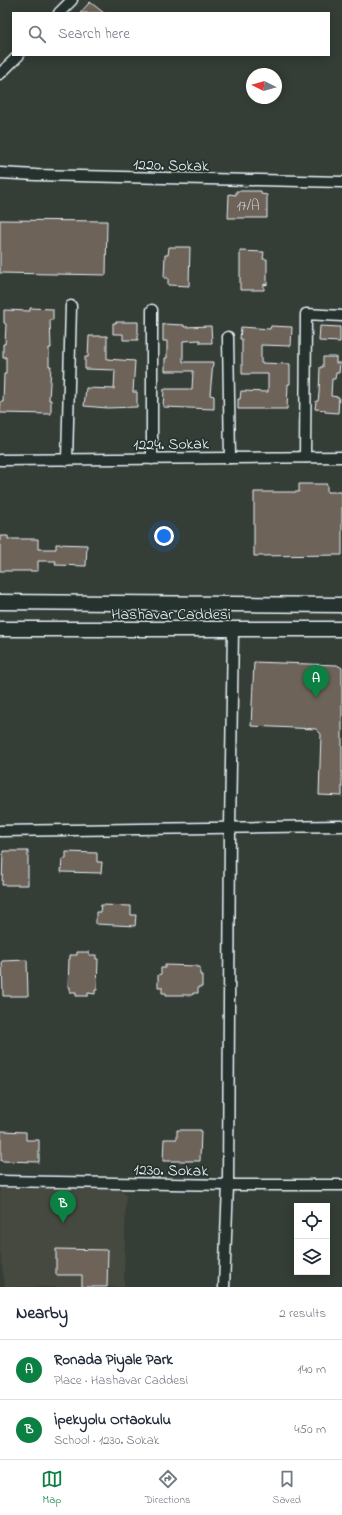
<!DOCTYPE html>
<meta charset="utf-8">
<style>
:root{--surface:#fff;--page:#f2f2f3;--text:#1f2937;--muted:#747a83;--line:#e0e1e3;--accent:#0b8043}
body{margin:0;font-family:"Indie Flower",sans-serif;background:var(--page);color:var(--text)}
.controls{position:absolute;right:12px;bottom:12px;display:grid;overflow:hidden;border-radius:0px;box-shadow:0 2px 10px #0003}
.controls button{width:36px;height:36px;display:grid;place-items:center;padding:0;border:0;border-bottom:1px solid var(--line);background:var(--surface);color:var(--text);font:20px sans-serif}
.compass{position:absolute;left:246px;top:68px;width:36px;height:36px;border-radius:50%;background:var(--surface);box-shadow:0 2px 10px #0003;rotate:275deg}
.you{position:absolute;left:164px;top:536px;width:14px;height:14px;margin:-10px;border:3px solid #fff;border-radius:50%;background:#1a73e8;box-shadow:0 0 0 6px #1a73e833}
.badge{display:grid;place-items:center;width:26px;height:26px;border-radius:50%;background:var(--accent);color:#fff;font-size:13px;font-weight:700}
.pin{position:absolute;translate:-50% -33px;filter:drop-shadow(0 1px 2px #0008)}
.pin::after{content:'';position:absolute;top:21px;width:14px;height:12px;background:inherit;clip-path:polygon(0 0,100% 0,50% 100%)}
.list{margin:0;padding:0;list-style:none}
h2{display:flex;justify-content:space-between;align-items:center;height:52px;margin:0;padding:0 16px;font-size:17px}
h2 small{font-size:13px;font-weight:400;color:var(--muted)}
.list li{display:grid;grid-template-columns:26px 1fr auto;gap:12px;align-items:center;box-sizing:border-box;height:60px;padding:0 16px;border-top:1px solid var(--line)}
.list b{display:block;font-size:15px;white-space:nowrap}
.list p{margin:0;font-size:13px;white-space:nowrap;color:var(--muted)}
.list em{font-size:13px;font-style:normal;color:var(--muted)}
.icon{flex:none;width:22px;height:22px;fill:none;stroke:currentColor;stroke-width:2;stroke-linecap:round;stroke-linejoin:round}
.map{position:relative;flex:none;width:342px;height:1287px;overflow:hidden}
.search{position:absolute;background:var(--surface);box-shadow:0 2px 10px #0003;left:12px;right:12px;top:12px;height:44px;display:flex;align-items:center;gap:10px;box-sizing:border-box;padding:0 14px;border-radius:0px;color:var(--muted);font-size:15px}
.sheet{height:172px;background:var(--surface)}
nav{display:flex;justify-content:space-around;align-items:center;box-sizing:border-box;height:56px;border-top:1px solid var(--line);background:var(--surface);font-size:11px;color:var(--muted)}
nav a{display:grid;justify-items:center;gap:2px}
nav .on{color:var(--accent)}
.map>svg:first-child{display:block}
.built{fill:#454940}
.building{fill:#6e6458;stroke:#e8f1f8}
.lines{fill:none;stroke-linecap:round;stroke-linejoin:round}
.street-casing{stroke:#e8f1f8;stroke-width:13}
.secondary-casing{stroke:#e8f1f8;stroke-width:17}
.street{stroke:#26332d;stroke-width:10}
.secondary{stroke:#26332d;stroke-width:14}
.labels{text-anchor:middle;stroke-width:3.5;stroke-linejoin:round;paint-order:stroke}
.number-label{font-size:14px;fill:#caced0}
.street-label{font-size:16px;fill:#e8f1f8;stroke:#26332d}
</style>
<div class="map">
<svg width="342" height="1287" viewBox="0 0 342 1287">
<rect width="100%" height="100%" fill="#343d36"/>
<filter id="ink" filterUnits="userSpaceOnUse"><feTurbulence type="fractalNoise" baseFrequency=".025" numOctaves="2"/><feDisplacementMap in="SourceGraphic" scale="8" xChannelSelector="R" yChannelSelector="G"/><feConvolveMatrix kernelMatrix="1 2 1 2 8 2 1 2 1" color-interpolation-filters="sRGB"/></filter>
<g filter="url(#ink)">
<path class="built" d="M0 1188 119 1190 126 1195 124 1287H5L0 1252Z"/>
<g class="building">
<path d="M90 2 104 13H80Z"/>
<path d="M236 191H261V194L267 195V218H228L229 194 236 195Z"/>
<path d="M0 220 107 221 106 275 0 273Z"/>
<path d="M169 247H190L189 286 168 285V278H164L165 255H168Z"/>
<path d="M240 251 264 252 263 259H267V285L264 284V290H240Z"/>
<path d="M30 308 53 309V320H50L51 348H49V366H51L49 400H51V414L0 413 1 401 3 402 4 374H6V357H3V344H5L6 324 4 323V310L30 311Z"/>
<path d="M116 322H138V340H123V334H113V323H116Z"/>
<path d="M163 324 184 325V327L211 326 212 343H200V340L183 341V362H213L210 395 214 396V409L163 407 164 389H192L193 371H165V358H167V341H163Z"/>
<path d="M271 326 292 327 291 346 261 345V363L290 364V384H288L287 409H238V399H240L241 391 268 392V374H242V339H240L241 327 270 329Z"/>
<path d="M320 326 340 327V342L319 341Z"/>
<path d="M89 336H107V359L135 361 133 392H137V407L107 408 84 406 86 388 114 389 115 370 85 369V357H88Z"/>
<path d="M323 357H336V363H340L339 373H336L335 379H332L331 396 339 397 338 413 325 412V410L315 409 316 401H318L319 393 320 367H323Z"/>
<path d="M299 484H327V492H342V555L254 556V492H299Z"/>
<path d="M0 536H8V539H38V549H56V544L87 545 86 566 55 565 56 561H38V571H0Z"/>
<path d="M254 662 337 665 342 668V796L319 795 321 734 316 729 251 726Z"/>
<path d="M3 851H28V885H2Z"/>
<path d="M66 852 97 853V862H102L101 873 61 872 62 859H66Z"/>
<path d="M101 905 131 906V915H136L135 926 96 924V912H100Z"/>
<path d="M77 952H89V955H96V959H98L97 990H95V994L88 993V996H76V992H70V987H68L69 959H70V955H77Z"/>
<path d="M27 960 28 996H3L2 961Z"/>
<path d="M165 965 197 966V967H200V975H202V987H198V993H193V995H166V993H162V987H158V975L161 974V968H165Z"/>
<path d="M177 1130H201L200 1161H163L164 1139H177Z"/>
<path d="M1 1131 26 1132V1140H39V1162L1 1161Z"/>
<path d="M56 1249 108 1250 107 1287H82V1275H56Z"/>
</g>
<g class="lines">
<g class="street-casing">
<g id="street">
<path d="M59 13 72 0"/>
<path d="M0 74 19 55"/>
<path d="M0 173 36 175 342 182"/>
<path d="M152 310V459"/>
<path d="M228 337 230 458"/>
<path d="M305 457 306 314 342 316"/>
<path d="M0 460 342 457"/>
<path d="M67 460 71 306"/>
<path d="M0 831 342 826"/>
<path d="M0 1181 228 1185H342"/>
<path d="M224 1287 228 1185 230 828 233 630"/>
</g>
</g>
<g class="secondary-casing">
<g id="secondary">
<path d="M0 602 342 605"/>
<path d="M0 629H342"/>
</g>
</g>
<use href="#street" class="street"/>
<use href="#secondary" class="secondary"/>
</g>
</g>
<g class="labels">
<g class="number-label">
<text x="248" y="210">17/A</text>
</g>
<g class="street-label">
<text transform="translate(171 164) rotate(1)" y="6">1220. Sokak</text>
<text transform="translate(171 443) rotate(-1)" y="6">1224. Sokak</text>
<text x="171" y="619">Hashavar Caddesi</text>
<text transform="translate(171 1169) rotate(1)" y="6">1230. Sokak</text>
</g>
</g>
</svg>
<div class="controls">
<button><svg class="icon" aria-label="locate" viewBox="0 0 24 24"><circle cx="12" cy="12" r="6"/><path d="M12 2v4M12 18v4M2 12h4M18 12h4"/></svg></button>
<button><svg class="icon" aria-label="layers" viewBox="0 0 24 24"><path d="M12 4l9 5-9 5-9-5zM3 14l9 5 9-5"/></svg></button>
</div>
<svg class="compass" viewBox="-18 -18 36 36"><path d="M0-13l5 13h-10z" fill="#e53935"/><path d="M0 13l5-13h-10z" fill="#747a83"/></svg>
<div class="you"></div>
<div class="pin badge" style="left:316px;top:698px">A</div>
<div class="pin badge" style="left:63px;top:1223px">B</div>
<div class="search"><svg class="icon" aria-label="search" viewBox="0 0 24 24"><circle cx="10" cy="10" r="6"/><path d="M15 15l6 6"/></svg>Search here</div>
</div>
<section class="sheet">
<h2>Nearby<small>2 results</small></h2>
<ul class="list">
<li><span class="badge">A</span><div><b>Ronada Piyale Park</b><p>Place · Hashavar Caddesi</p></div><em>140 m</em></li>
<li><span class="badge">B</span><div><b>İpekyolu Ortaokulu</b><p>School · 1230. Sokak</p></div><em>450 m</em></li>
</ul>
</section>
<nav>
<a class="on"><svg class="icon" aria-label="map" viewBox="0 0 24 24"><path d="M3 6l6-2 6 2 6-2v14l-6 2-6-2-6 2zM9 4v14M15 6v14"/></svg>Map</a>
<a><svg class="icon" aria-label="directions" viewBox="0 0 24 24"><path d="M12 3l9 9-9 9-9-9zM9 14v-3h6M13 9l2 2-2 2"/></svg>Directions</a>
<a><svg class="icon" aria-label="saved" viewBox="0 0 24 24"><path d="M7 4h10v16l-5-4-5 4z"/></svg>Saved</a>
</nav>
